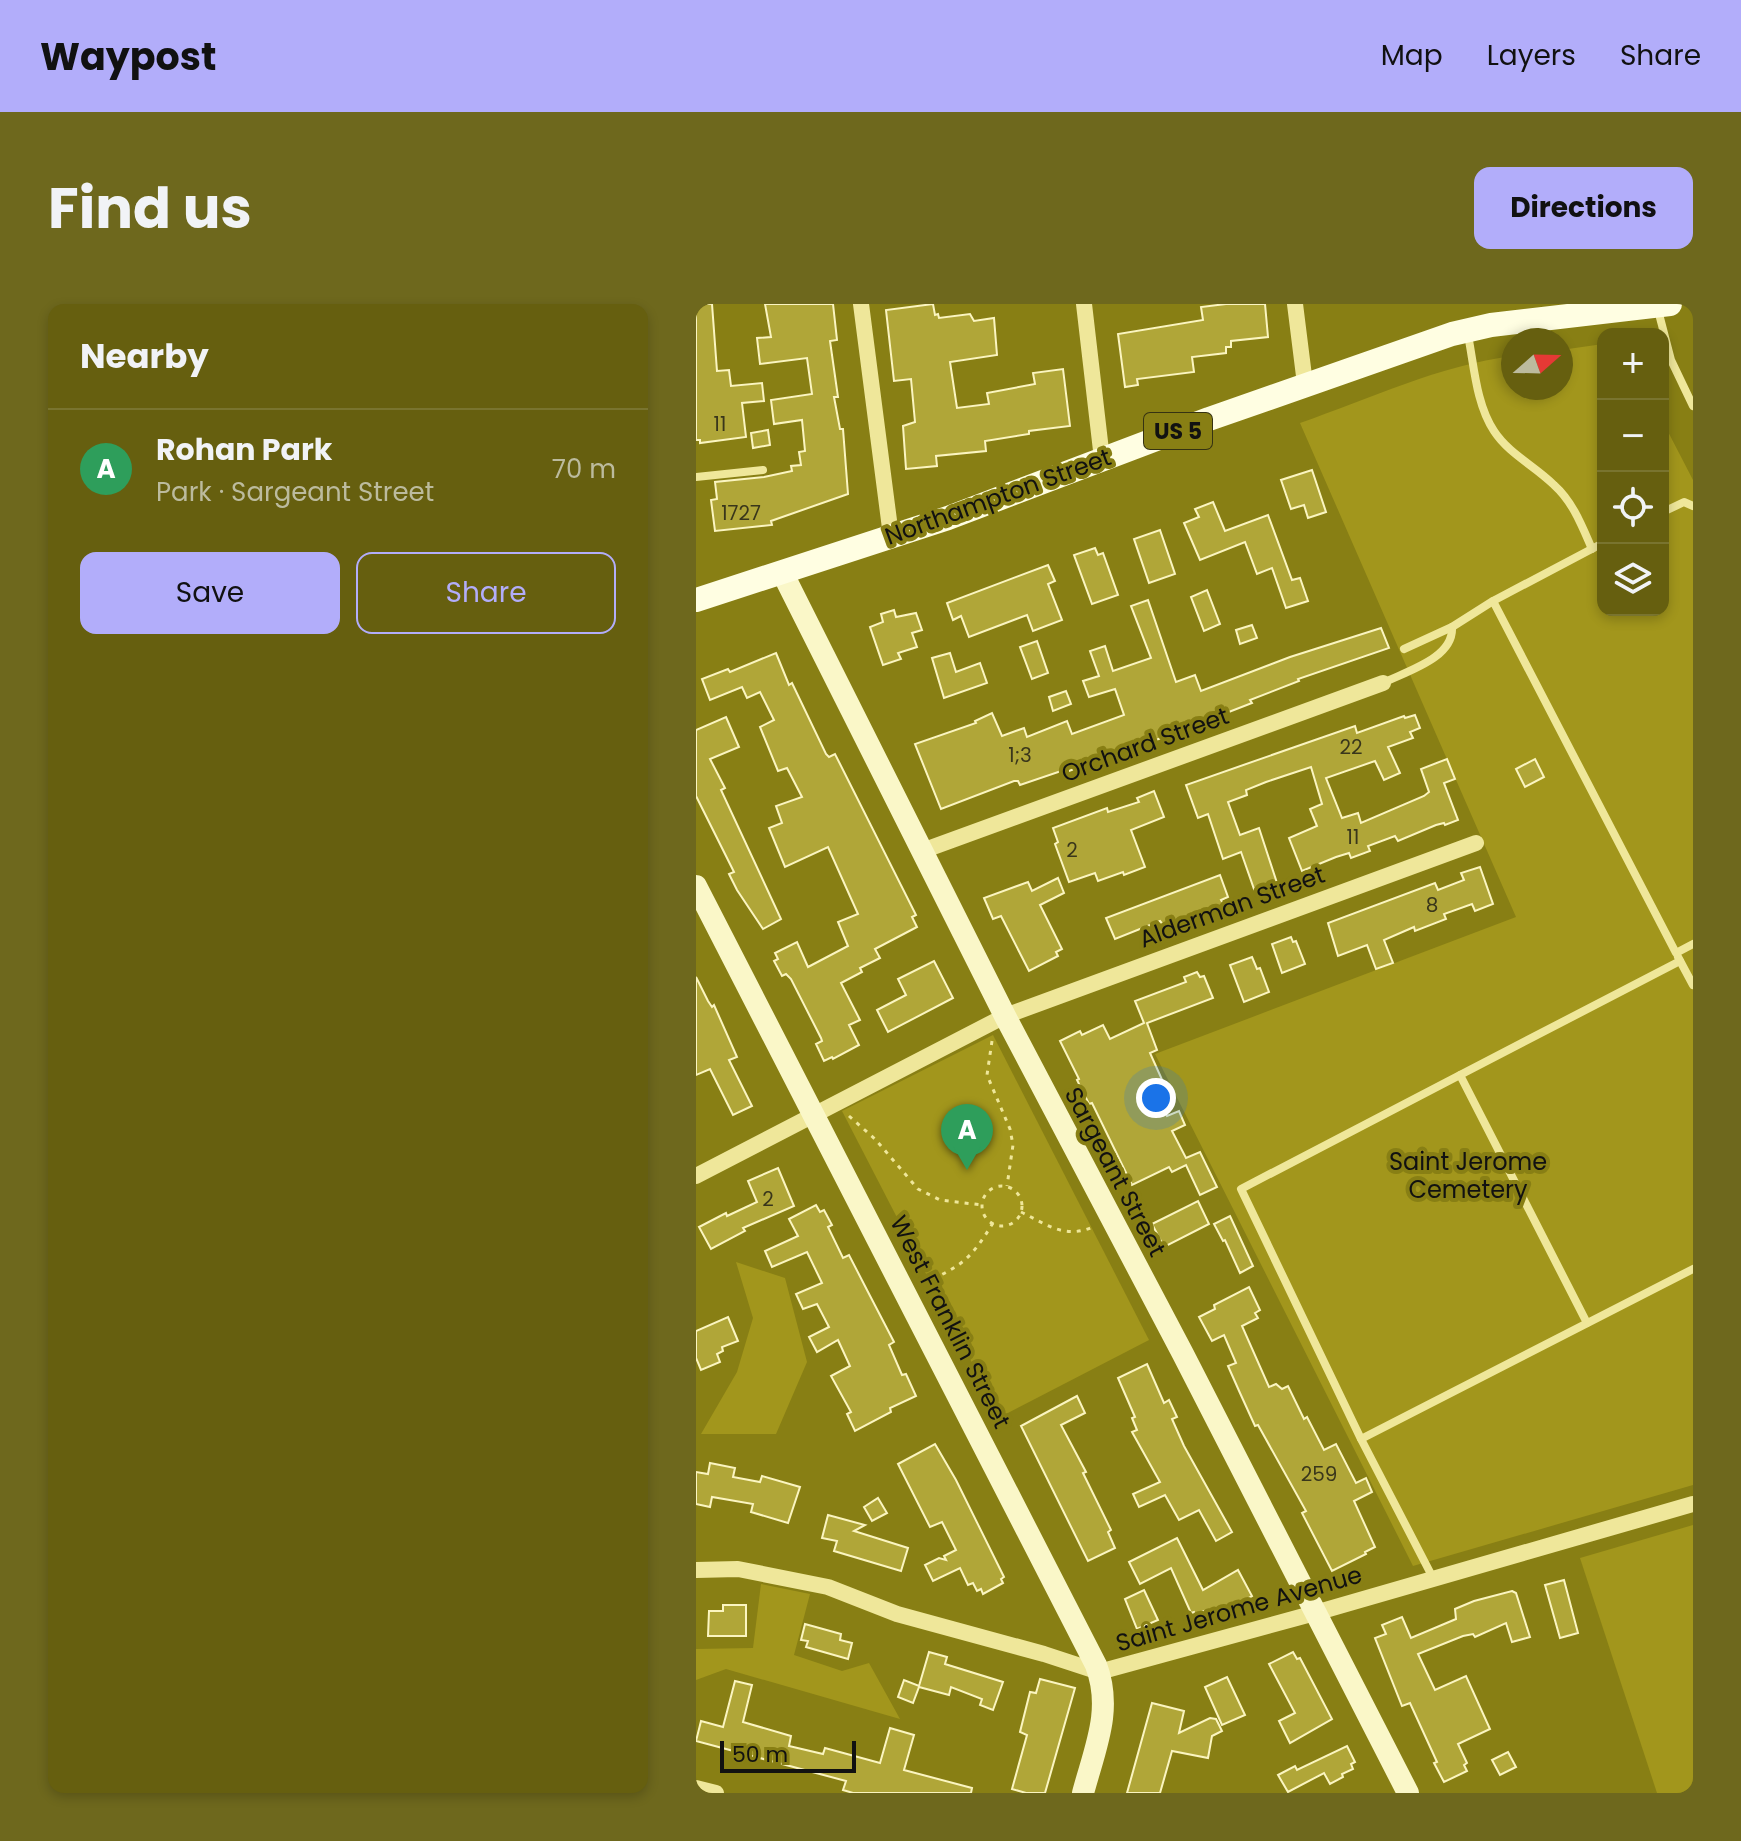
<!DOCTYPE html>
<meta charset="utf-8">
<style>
:root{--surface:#665f0f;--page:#6e681d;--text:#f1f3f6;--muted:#bcbb9e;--line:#79742f;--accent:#b2adfa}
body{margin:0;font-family:Poppins,sans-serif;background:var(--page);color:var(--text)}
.controls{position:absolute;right:24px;top:24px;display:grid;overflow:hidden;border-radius:16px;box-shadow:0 4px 12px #0003}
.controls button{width:72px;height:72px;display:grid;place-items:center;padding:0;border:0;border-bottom:2px solid var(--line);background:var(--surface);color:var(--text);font:40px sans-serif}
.compass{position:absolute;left:805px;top:24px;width:72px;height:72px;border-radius:50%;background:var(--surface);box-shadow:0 4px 12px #0003;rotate:70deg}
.scale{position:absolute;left:24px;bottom:20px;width:136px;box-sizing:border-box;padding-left:8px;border:4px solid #111;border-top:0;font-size:22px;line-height:28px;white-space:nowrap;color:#111;-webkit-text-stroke:6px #887f14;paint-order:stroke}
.you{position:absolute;left:460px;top:794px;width:28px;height:28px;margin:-20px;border:6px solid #fff;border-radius:50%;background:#1a73e8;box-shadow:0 0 0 12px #1a73e833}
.badge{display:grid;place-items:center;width:52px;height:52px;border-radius:50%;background:var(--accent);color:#fff;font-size:26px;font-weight:700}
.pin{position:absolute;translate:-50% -66px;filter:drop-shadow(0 2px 4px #0008)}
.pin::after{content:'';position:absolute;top:42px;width:28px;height:24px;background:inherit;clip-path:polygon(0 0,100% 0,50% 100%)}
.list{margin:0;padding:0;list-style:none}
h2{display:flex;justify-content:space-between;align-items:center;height:104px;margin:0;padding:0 32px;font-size:34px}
h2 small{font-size:26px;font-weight:400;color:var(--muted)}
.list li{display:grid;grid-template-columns:52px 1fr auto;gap:24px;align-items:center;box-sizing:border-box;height:120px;padding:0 32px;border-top:2px solid var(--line)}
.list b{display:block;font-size:30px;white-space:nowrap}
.list p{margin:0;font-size:26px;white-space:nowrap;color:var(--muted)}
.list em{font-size:26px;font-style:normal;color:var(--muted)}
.actions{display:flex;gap:16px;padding:24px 32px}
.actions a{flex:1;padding:18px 0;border:2px solid var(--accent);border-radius:16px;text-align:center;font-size:28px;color:var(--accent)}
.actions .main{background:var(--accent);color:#111}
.icon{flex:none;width:44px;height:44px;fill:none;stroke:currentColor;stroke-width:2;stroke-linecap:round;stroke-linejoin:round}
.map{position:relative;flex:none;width:997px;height:1489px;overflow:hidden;border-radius:16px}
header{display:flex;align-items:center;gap:48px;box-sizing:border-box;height:112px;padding:0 40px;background:var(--accent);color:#111}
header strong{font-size:38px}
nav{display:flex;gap:44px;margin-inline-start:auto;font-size:28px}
.intro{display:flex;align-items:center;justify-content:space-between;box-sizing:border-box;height:192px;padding:0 48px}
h1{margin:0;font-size:56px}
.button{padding:20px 36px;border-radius:16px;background:var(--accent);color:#111;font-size:28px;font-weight:700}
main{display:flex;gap:48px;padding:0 48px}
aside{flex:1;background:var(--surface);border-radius:16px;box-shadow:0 4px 12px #0003}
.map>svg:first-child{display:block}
.green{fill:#a2961c}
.building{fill:#b0a638;stroke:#fbf5c0;stroke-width:2}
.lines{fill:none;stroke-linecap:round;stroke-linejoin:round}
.path{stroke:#efe79a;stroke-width:3;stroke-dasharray:4 6;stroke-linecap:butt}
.lane{stroke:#efe79a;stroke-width:8}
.street{stroke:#efe79a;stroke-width:16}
.secondary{stroke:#faf7c8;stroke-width:22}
.primary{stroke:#fffee2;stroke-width:24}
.labels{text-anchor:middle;stroke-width:8;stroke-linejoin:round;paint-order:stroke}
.number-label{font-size:20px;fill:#39361b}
.shield{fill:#887f14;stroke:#353212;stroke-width:2}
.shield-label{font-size:22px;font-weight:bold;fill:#111}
.street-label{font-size:24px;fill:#111;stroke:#887f14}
.park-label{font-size:24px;fill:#111;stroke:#887f14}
</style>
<header>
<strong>Waypost</strong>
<nav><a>Map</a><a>Layers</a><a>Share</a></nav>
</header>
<div class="intro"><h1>Find us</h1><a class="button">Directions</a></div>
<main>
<aside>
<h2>Nearby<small></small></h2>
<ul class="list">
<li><span class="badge" style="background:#2e9e5b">A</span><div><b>Rohan Park</b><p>Park · Sargeant Street</p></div><em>70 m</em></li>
</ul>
<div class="actions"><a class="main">Save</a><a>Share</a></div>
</aside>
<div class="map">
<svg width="997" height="1489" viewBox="0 0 997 1489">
<rect width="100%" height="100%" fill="#887f14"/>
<g class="green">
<path d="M907 40V306H967V118L997 176V1181L717 1262 459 750 820 613 604 119C673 95 744 61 817 52V84H865V46Z"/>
<path d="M297 731 453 1036 304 1113 146 807Z"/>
<path d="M40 958 89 974 111 1058 80 1130H5L41 1068 57 1014Z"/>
<path d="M997 1221V1489H961L884 1254Z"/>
<path d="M65 1280 114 1290 98 1351 146 1367 173 1359 204 1415 30 1365 0 1376V1345L57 1344Z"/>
</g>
<g class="building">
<path d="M0 0H16L21 67 33 66 35 82 66 79 68 97 46 99 50 133 4 139V136H0Z"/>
<path d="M69 0H137L141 36 134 37 142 93H138L144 125H147L152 190 75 217 76 221 19 227 15 196 21 195 19 178 68 173 96 167 95 162 105 161 103 148 109 147 106 116 78 120 75 96 116 90 111 54 64 60 61 34 75 33Z"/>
<path d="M237 0 239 11 242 10 243 14 274 10 278 17 298 14 301 51 254 58 261 104 293 100 291 89 339 80 337 69 367 65 374 122 333 127V130L289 137 290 147 240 152 241 162 210 165 207 122 219 118 215 75 198 77 190 6Z"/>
<path d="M530 0H569L572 33 535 37V43H530V49L496 53 498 68 441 75 442 81 429 83 422 30 507 16 505 3Z"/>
<path d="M72 126 74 141 57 144 55 129Z"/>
<path d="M616 166 630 208 612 214 608 201 595 205 585 176Z"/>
<path d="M517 198 529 227 572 211 596 276 604 274 612 297 590 304 576 264 561 270 549 238 504 256 488 219 503 213 499 205Z"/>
<path d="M464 226 479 270 453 279 438 235Z"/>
<path d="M399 244 402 251 407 249 422 291 396 300 378 251Z"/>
<path d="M352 261 359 277 352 280 366 316 337 327 331 311 273 333 265 312 257 316 251 299Z"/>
<path d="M511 286 524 320 508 327 495 293Z"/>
<path d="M452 296 480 378 499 371 505 387 594 353 685 324 693 344 602 375 603 377 554 396 556 399 471 432 373 467 368 466 324 481 322 477H318L245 505 219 440 280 419 279 417 296 409 306 432 328 424 331 433 371 417 376 430 428 411 419 385 393 393 387 377 403 372 394 347 409 342 417 367 455 354 435 302Z"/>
<path d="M198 306 200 313 220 309 226 326 216 329 221 343 202 349 205 355 187 361 174 323 187 318 185 310Z"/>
<path d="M556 321 561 334 544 340 540 326Z"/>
<path d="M341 337 352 369 336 375 324 343Z"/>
<path d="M80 349 93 381 96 379 130 450 133 453 139 450 220 611 216 613 221 623 179 645 184 654 164 664 166 668 145 679 164 716 153 721 163 741 137 755 136 753 128 757 120 740 126 737 125 734 95 675 90 670 86 672 78 657 82 655 79 649 101 638 112 663 152 642 142 618 162 610 132 543 89 563 73 524 86 519 80 502 106 493 91 464 82 467 64 423 78 416 64 388 51 394 46 383 14 396 6 375 32 365 34 368Z"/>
<path d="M254 349 260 368 284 359 291 379 248 394 236 354Z"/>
<path d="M370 387 375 400 357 407 353 393Z"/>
<path d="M719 411 724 424 714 428 717 434 692 443 704 469 688 476 679 457 630 474 646 514 662 509 665 519 728 492 733 488 725 465 751 455 759 475 748 479 762 516 749 521 748 519 740 521 702 537 699 532 672 542 674 547 655 554 653 549 640 553 606 567 593 534 621 522 614 505 626 500 615 463 570 478 550 486 551 491 532 498 544 531 563 524 582 582 562 588 560 584 558 585 545 548 527 555 512 510 502 514 490 481 659 422 661 429 708 412 709 414Z"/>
<path d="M30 413 43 443 14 455 29 484 25 486 85 615 67 625 41 586 33 570 38 568 0 492V426Z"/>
<path d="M839 455 848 473 829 483 820 465Z"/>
<path d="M458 487 468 513 435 526 449 563 428 571 427 568 402 577 399 569 373 578 359 540 362 538 357 524 411 504 412 508 443 498 441 494Z"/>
<path d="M784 563 797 600 779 607 776 600 748 610 750 615 719 627 718 623 688 636 697 659 680 665 671 641 642 652 632 619 739 579 742 586 768 576 765 569Z"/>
<path d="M524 571 532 593 525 596 528 601 469 623 464 617 419 635 410 614Z"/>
<path d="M362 574 368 589 344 601 366 645 360 648 362 652 333 667 305 612 297 615 288 594 332 578 336 587Z"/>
<path d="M595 633 597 638 600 637 609 660 586 669 576 640Z"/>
<path d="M556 653 561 665 564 664 573 688 548 698 534 661Z"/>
<path d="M238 657 257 694 192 728 181 706 210 691 202 675Z"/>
<path d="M501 668 504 673 508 672 517 694 451 719 461 746 454 749 468 780 458 785 471 812 483 807 489 821 476 827 490 854 504 848 521 883 504 891 490 861 476 868 473 863 436 881 396 799 393 800 381 776 383 775 364 737 384 727 386 731 407 721 414 735 448 719 439 697 490 678 488 673Z"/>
<path d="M0 673 12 697 16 703 18 701 41 753 33 756 56 802 37 811 14 765 0 771Z"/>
<path d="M82 864 98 902 47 924 49 927 15 945 3 923 30 909 31 912 61 898 52 877Z"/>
<path d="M502 897 513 920 468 943 456 920Z"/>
<path d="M120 901 124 908 128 906 136 921 132 923 147 954 153 951 171 986 198 1038 193 1041 206 1071 210 1070 220 1092 194 1104 195 1108 159 1127 151 1110 155 1108 135 1072 154 1062 142 1036 121 1048 113 1033 133 1023 121 1000 107 1005 100 990 126 979 111 948 76 963 69 947 102 932 93 915Z"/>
<path d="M534 912 557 962 544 969 529 936 527 937 518 920Z"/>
<path d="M553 983 564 1006 559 1009 562 1014 546 1022 573 1083 580 1080 586 1085 592 1082 608 1115 611 1113 628 1146 640 1140 660 1179 670 1174 676 1188 658 1197 679 1243 669 1248 670 1250 636 1267 606 1209 610 1207 562 1121 559 1122 544 1089 532 1062 540 1059 528 1031 516 1037 503 1013 519 1005 518 1001Z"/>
<path d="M32 1013 42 1037 26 1043 27 1047 21 1050 24 1058 5 1066 0 1054V1027Z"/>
<path d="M451 1060 468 1099 473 1096 481 1113 476 1115 488 1142 536 1228 520 1237 503 1206 483 1216 469 1191 443 1203 437 1190 464 1178 436 1128 441 1126 436 1114 439 1113 422 1074Z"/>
<path d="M381 1092 389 1109 365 1121 390 1168 387 1169 415 1226 412 1228 419 1244 392 1257 325 1122Z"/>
<path d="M239 1140 260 1176 308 1273 305 1275 307 1279 287 1290 285 1285 281 1287 277 1279 272 1281 264 1264 237 1277 229 1261 243 1254 250 1256 248 1252 260 1246 246 1218 234 1223 202 1160Z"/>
<path d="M14 1159 39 1164 37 1173 64 1178 66 1172 104 1183 92 1219 55 1208 57 1200 16 1193 14 1203 0 1200V1168L12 1170Z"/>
<path d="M182 1194 191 1209 176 1217 168 1203Z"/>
<path d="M132 1211 169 1221 158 1227 212 1244 205 1267 138 1247 141 1237 126 1234Z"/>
<path d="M481 1234 507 1286 542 1266 556 1292 513 1316 508 1307 499 1311 498 1308 495 1309 475 1264 444 1280 433 1258Z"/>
<path d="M868 1276 882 1329 864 1334 849 1281Z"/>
<path d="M448 1286 462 1316 441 1325 429 1295Z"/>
<path d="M816 1287 820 1289 834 1333 816 1338 810 1319 779 1333 777 1330 767 1332 722 1350 739 1386 770 1372 794 1425 762 1440 771 1459 768 1461 771 1467 748 1478 738 1459 741 1458 714 1399 706 1402 679 1334 690 1330 686 1321 706 1313 715 1334 760 1315 759 1305 778 1297Z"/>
<path d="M27 1301H50V1332H12L13 1307H27Z"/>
<path d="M109 1320 145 1330 144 1336 156 1339 152 1355 110 1343 112 1337 105 1336Z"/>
<path d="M233 1348 251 1353 249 1360 307 1378 297 1406 284 1401 286 1395 255 1383 253 1391 223 1383 217 1399 202 1393 208 1376 223 1382Z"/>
<path d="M597 1348 601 1355 604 1354 636 1415 594 1439 583 1417 599 1409 573 1360Z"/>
<path d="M531 1373 549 1411 526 1421 509 1383Z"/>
<path d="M344 1375 379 1384 349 1489H330L316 1485 331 1431 324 1428 334 1388 340 1389Z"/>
<path d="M39 1377 56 1381 47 1418 95 1432 93 1442 127 1450 129 1444 184 1459 194 1424 218 1431 208 1466 276 1484 275 1489H157L147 1486 150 1477 0 1437 5 1417 27 1423Z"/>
<path d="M456 1399 488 1407 483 1429 514 1414 520 1415 526 1427 516 1432 512 1454 476 1447 464 1489H431Z"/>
<path d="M651 1442 659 1458 655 1460 657 1465 646 1470 647 1473 634 1480 628 1469 592 1488 582 1471 599 1462 601 1466Z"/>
<path d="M812 1448 820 1463 804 1471 796 1456Z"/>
</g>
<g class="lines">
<g class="path">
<path d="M296 737 291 771 314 825 317 841 311 882"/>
<path d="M153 812 179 835 222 885 244 896 286 901"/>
<circle cx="306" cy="902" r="20"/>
<path d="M325 908C352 921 369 936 399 922"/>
<path d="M228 979C267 961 274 956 297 919"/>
</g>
<g class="lane">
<path d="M962 6 975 56 997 102"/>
<path d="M772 31C778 61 780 100 798 127 813 150 839 162 858 181 877 198 886 222 896 245"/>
<path d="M0 173 67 166"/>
<path d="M967 208 988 198 997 202"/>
<path d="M797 297 980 649 997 640"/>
<path d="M708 345 756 323"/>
<path d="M687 379C711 367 758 354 756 323L797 297 907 239"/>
<path d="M982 653 997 681"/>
<path d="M764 771 984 657"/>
<path d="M665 1135 997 965"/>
<path d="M737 1274 665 1135 545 885 764 771 891 1019"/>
</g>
<g class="street">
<path d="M165 0 195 232"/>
<path d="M388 0 406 155"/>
<path d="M599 0 609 80"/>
<path d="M226 547 687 379"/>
<path d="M0 872 309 712 780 539"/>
<path d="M0 1266 42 1265 132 1283 201 1310 348 1350 403 1368 619 1309 997 1200"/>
<path d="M0 1484 20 1489"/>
</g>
<g class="secondary">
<path d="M86 268 309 712 487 1050 712 1489"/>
<path d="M0 582 400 1361C417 1406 399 1444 387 1489"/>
</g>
<path class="primary" d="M0 296 252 214 513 115 756 30 795 21 974 0"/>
</g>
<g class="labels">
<g class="number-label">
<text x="24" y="127">11</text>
<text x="45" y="216">1727</text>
<text x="655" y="450">22</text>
<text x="324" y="458">1;3</text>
<text x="657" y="540">11</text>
<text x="376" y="553">2</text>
<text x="736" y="608">8</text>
<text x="72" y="902">2</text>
<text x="623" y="1177">259</text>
</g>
<rect class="shield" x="448" y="109" width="68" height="36" rx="6"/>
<g class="shield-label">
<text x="482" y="135">US 5</text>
</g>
<g class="street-label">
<text transform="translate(302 193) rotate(-20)" y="8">Northampton Street</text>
<text transform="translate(449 441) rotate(-20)" y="8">Orchard Street</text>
<text transform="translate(536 603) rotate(-20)" y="8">Alderman Street</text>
<text transform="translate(419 868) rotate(62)" y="8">Sargeant Street</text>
<text transform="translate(254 1018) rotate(63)" y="8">West Franklin Street</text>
<text transform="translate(543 1305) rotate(-16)" y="8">Saint Jerome Avenue</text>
</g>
<g class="park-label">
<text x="772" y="866">Saint Jerome<tspan x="772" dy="28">Cemetery</tspan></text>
</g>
</g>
</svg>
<div class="controls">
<button>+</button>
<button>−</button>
<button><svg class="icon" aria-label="locate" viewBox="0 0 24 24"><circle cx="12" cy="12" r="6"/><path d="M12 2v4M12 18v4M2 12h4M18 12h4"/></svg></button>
<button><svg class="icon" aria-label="layers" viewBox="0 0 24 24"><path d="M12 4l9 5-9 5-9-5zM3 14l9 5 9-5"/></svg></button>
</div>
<svg class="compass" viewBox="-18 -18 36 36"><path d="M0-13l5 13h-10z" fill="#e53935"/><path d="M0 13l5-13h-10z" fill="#bcbb9e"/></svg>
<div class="scale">50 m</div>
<div class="you"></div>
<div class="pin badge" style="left:271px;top:866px;background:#2e9e5b">A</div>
</div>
</main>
